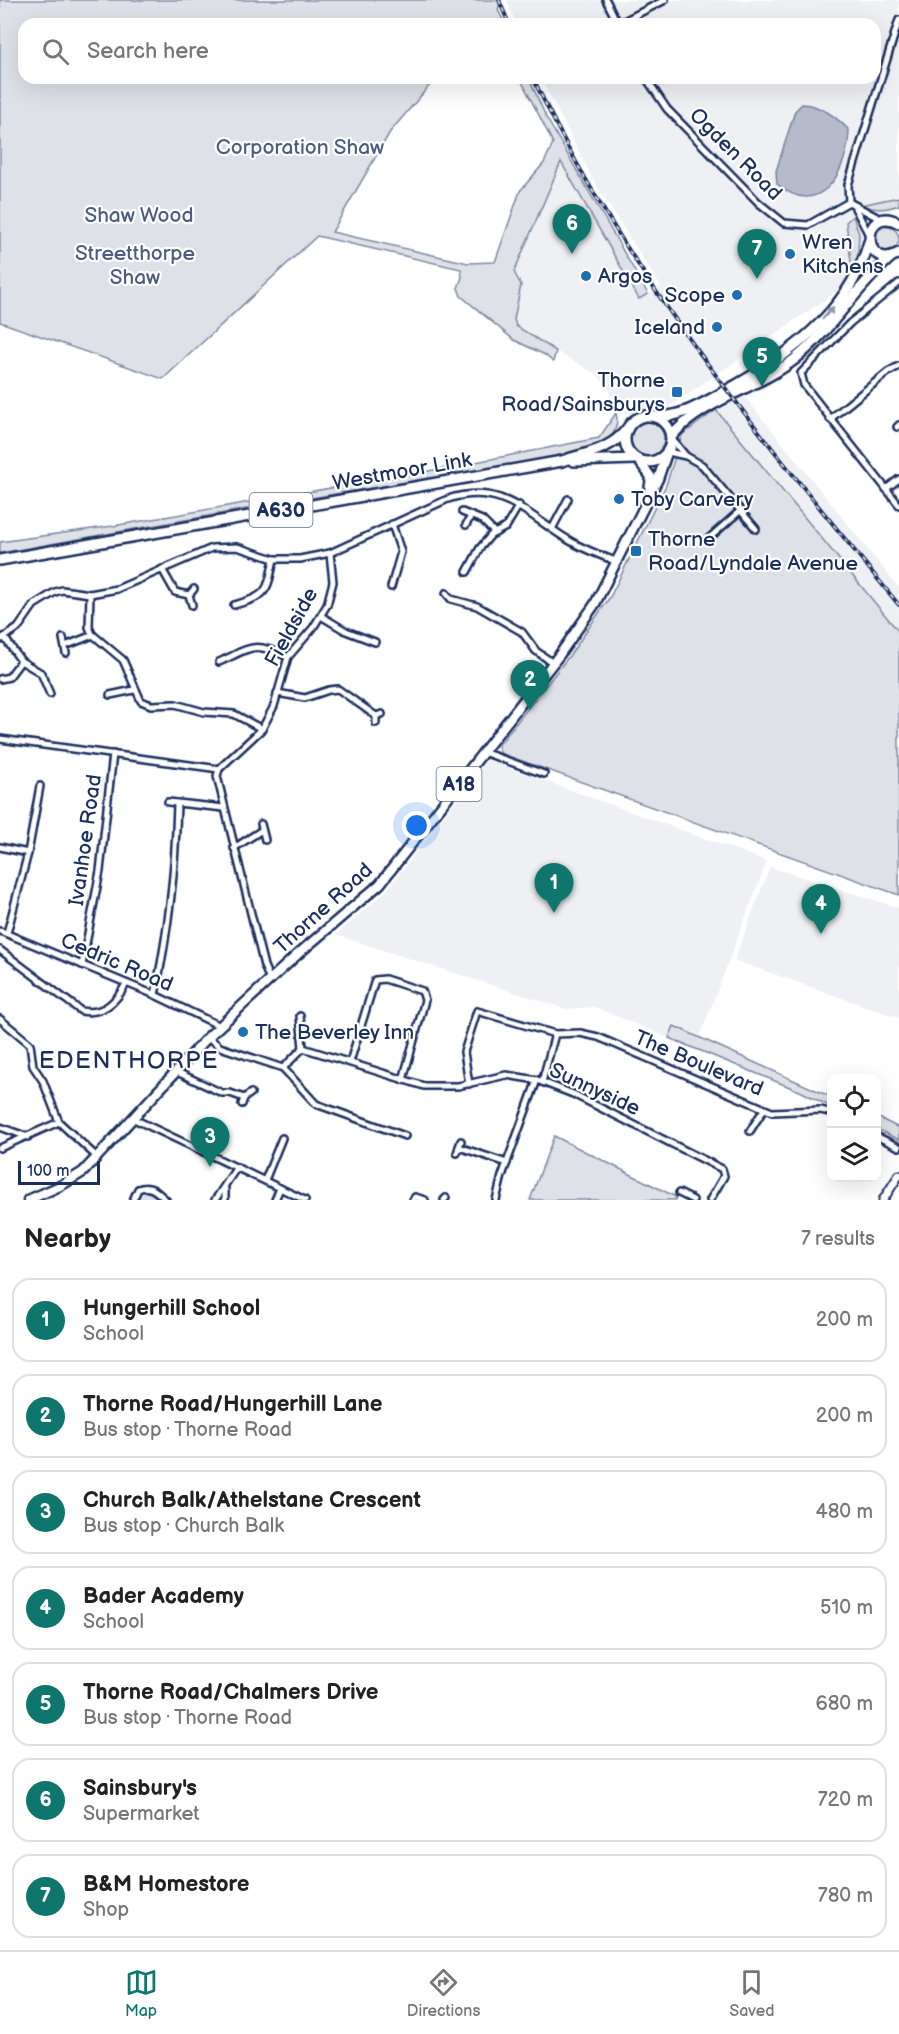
<!DOCTYPE html>
<meta charset="utf-8">
<style>
:root{--surface:#fff;--page:#f6f6f6;--text:#222;--muted:#767676;--line:#e0e0e0;--accent:#0f766e}
body{margin:0;font-family:"Balsamiq Sans",sans-serif;background:var(--page);color:var(--text)}
.controls{position:absolute;right:18px;bottom:18px;display:grid;overflow:hidden;border-radius:12px;box-shadow:0 6px 24px #0002}
.controls button{width:54px;height:54px;display:grid;place-items:center;padding:0;border:0;border-bottom:2px solid var(--line);background:var(--surface);color:var(--text);font:30px sans-serif}
.scale{position:absolute;left:18px;bottom:15px;width:82px;box-sizing:border-box;padding-left:6px;border:3px solid #1b2f5e;border-top:0;font-size:16px;line-height:21px;white-space:nowrap;color:#1b2f5e;-webkit-text-stroke:4px #fff;paint-order:stroke}
.you{position:absolute;left:417px;top:826px;width:21px;height:21px;margin:-15px;border:4px solid #fff;border-radius:50%;background:#1a73e8;box-shadow:0 0 0 9px #1a73e833}
.badge{display:grid;place-items:center;width:39px;height:39px;border-radius:50%;background:var(--accent);color:#fff;font-size:20px;font-weight:700}
.pin{position:absolute;translate:-50% -50px;filter:drop-shadow(0 2px 3px #0008)}
.pin::after{content:'';position:absolute;top:32px;width:21px;height:18px;background:inherit;clip-path:polygon(0 0,100% 0,50% 100%)}
.list{margin:0;padding:0;list-style:none}
h2{display:flex;justify-content:space-between;align-items:center;height:78px;margin:0;padding:0 24px;font-size:26px}
h2 small{font-size:20px;font-weight:400;color:var(--muted)}
.list li{display:grid;grid-template-columns:39px 1fr auto;gap:18px;align-items:center;box-sizing:border-box;height:84px;margin:0 12px 12px;padding:0 12px;border:2px solid var(--line);border-radius:18px}
.list b{display:block;font-size:22px;white-space:nowrap}
.list p{margin:0;font-size:20px;white-space:nowrap;color:var(--muted)}
.list em{font-size:20px;font-style:normal;color:var(--muted)}
.icon{flex:none;width:33px;height:33px;fill:none;stroke:currentColor;stroke-width:2;stroke-linecap:round;stroke-linejoin:round}
.map{position:relative;flex:none;width:899px;height:1200px;overflow:hidden}
.search{position:absolute;background:var(--surface);box-shadow:0 6px 24px #0002;left:18px;right:18px;top:18px;height:66px;display:flex;align-items:center;gap:15px;box-sizing:border-box;padding:0 21px;border-radius:18px;color:var(--muted);font-size:22px}
.sheet{height:750px;background:var(--surface)}
nav{display:flex;justify-content:space-around;align-items:center;box-sizing:border-box;height:84px;border-top:2px solid var(--line);background:var(--surface);font-size:16px;color:var(--muted)}
nav a{display:grid;justify-items:center;gap:3px}
nav .on{color:var(--accent)}
.map>svg:first-child{display:block}
.built{fill:#eff0f4}
.green{fill:#dee1e7;stroke:#7c88a2;stroke-width:1.5}
.water{fill:#b5bbca;stroke:#77839f;stroke-width:1.5}
.lines{fill:none;stroke-linecap:round;stroke-linejoin:round}
.minor-casing{stroke:#1b2f5e;stroke-width:10}
.tertiary-casing{stroke:#1b2f5e;stroke-width:11}
.primary-casing{stroke:#1b2f5e;stroke-width:13}
.trunk-casing{stroke:#1b2f5e;stroke-width:14}
.minor{stroke:#fff;stroke-width:5}
.tertiary{stroke:#fff;stroke-width:7}
.primary{stroke:#fff;stroke-width:8}
.trunk{stroke:#fff;stroke-width:9}
.rail-casing{stroke:#1b2f5e;stroke-width:4}
.rail{stroke:#fff;stroke-width:1.5;stroke-dasharray:4.5;stroke-linecap:butt}
.oneway{fill:#8d97ae}
.poi-dot{fill:#1f6fb2;stroke:#fff;stroke-width:2}
.labels{text-anchor:middle;stroke-width:4.5;stroke-linejoin:round;paint-order:stroke}
.shield{fill:#fff;stroke:#5f6d8e;stroke-width:1.5}
.shield-label{font-size:20px;font-weight:bold;fill:#1b2f5e}
.park-label{font-size:21px;fill:#4c5c80;stroke:#fff}
.street-label{font-size:21px;fill:#1b2f5e;stroke:#fff}
.poi-label{font-size:21px;fill:#1b2f5e;stroke:#fff;text-anchor:start}
.quarter-label{font-size:24px;letter-spacing:1.5px;fill:#1b2f5e;stroke:#fff}
</style>
<div class="map">
<svg width="899" height="1200" viewBox="0 0 899 1200">
<rect width="100%" height="100%" fill="#fff"/>
<filter id="ink" filterUnits="userSpaceOnUse"><feTurbulence type="fractalNoise" baseFrequency=".0167" numOctaves="2"/><feDisplacementMap in="SourceGraphic" scale="12" xChannelSelector="R" yChannelSelector="G"/><feConvolveMatrix kernelMatrix="1 2 1 2 8 2 1 2 1" color-interpolation-filters="sRGB"/></filter>
<g filter="url(#ink)">
<g class="built">
<path d="M507 0H899V202L893 206 855 279 669 407 648 413H616L609 390 596 374 524 333 516 326 514 319 521 285 514 272 561 161 639 299 661 287 592 178 541 78H875V24H516Z"/>
<path d="M742 393 899 588V632L716 410Z"/>
<path d="M487 760 767 861 700 1036 674 1026 669 1038 594 1007 566 1009 336 935 386 891Z"/>
<path d="M770 867 899 908V1018L734 960Z"/>
</g>
<g class="green">
<path d="M0 0H501L498 10 505 24H24V78H436L390 132 332 232 468 263 495 262 520 191 544 163 553 143 520 78H529L546 117 648 294 639 299 561 162 514 272 521 285 514 319 516 326 556 351 553 362 545 355 514 340 461 296 458 288 462 277 461 269 317 236 163 379 0 322Z"/>
<path d="M899 197V205C885 210 875 210 861 205Z"/>
<path d="M853 216 859 234 857 271 852 270 846 222Z"/>
<circle cx="887" cy="239" r="12"/>
<path d="M716 410 899 632V895L500 753 498 746 570 655 610 597 666 485 682 435Z"/>
<path d="M616 413C624 445 583 450 559 457L268 505 0 553V542L113 526 434 470 599 438Z"/>
<circle cx="647" cy="439" r="17"/>
<path d="M674 1026 831 1097V1107L802 1092 669 1038Z"/>
<path d="M877 1117 899 1128V1140L877 1129Z"/>
<path d="M554 1136 676 1197 675 1200H530Z"/>
<path d="M148 1189 164 1200H136L139 1191Z"/>
</g>
<path class="water" d="M802 104C821 105 836 117 849 130 848 171 820 221 777 184L776 171 795 111Z"/>
<g class="lines">
<g class="minor-casing">
<g id="minor">
<path d="M606 0 618 24"/>
<path d="M618 24 665 0"/>
<path d="M646 78 667 109 759 203 784 223 808 225 849 202 882 220"/>
<path d="M849 202 848 185 899 20"/>
<path d="M855 208 869 235"/>
<path d="M899 283 850 323 801 373 804 385 899 505"/>
<path d="M830 419 888 372 899 366"/>
<path d="M897 427 899 425"/>
<path d="M672 439 685 455"/>
<path d="M668 452 686 456 702 465 756 529"/>
<path d="M886 489 899 479"/>
<path d="M462 512 482 520 495 533"/>
<path d="M466 525 471 516"/>
<path d="M552 529 568 499"/>
<path d="M707 540 741 510"/>
<path d="M162 569 175 592 189 595"/>
<path d="M467 572 480 548 491 535 506 527 519 505"/>
<path d="M391 587 401 552 392 524"/>
<path d="M446 593 451 599 477 606 522 632 536 651 553 663"/>
<path d="M90 594 89 627 92 634 123 660 141 701 151 705 175 704 204 712 234 714 262 729"/>
<path d="M192 605 189 595 194 589"/>
<path d="M234 605C268 596 267 592 274 559"/>
<path d="M321 616 346 631 375 642"/>
<path d="M4 637 21 661 41 673 50 694"/>
<path d="M63 638 66 653"/>
<path d="M0 640 18 628 34 605 55 592 62 590 90 594 117 589 212 548 237 547 274 559H300L330 553 448 499C501 482 526 514 567 539 582 549 600 555 618 562"/>
<path d="M65 646 93 635"/>
<path d="M219 662C252 647 253 641 288 657"/>
<path d="M0 679 9 677 21 661"/>
<path d="M277 693 305 698 329 690 338 689 376 716"/>
<path d="M110 695 134 690"/>
<path d="M376 723V716L382 714"/>
<path d="M0 739 219 769"/>
<path d="M483 752 544 774"/>
<path d="M219 769 262 729 274 706 288 657 313 628 327 605 333 582 330 553"/>
<path d="M219 769 217 776 264 966 270 980"/>
<path d="M168 802 224 808"/>
<path d="M261 824 265 840"/>
<path d="M0 847 28 853"/>
<path d="M234 848 262 830"/>
<path d="M0 931 155 995 220 1026"/>
<path d="M7 933 28 853 40 786"/>
<path d="M0 950 81 1011C103 1015 116 1002 126 984"/>
<path d="M82 965 100 871 113 754"/>
<path d="M155 995C169 927 175 873 177 804"/>
<path d="M300 1016 303 1048"/>
<path d="M0 1019 30 1044 33 1066 43 1081 59 1122 98 1158"/>
<path d="M208 1037 220 1047 283 1068 316 1104 405 1136"/>
<path d="M350 1062 375 980 385 979 422 991 425 1000 403 1080"/>
<path d="M283 1068 303 1048 424 1086H458L506 1075 537 1080 573 1094 722 1169 724 1176 710 1200"/>
<path d="M177 1072 222 1093H230L244 1098"/>
<path d="M542 1082 555 1034 580 1033 598 1037 772 1112 821 1110 832 1113"/>
<path d="M469 1084 464 1052 477 1011 555 1034"/>
<path d="M242 1104 244 1098 251 1093"/>
<path d="M134 1119 305 1200"/>
<path d="M0 1127 28 1137"/>
<path d="M750 1131 764 1109"/>
<path d="M876 1136 899 1147"/>
<path d="M459 1147 507 1163"/>
<path d="M0 1148 59 1122"/>
<path d="M457 1153 461 1141"/>
<path d="M265 1180 282 1138"/>
<path d="M679 1193 693 1200"/>
<path d="M133 1200 138 1189C151 1184 157 1192 166 1200"/>
<path d="M215 1200 237 1167"/>
<path d="M225 1200V1189"/>
<path d="M275 1200 280 1188"/>
<path d="M413 1200 415 1197 425 1200"/>
<path d="M444 1200 446 1198"/>
<path d="M496 1200 502 1176 537 1080"/>
</g>
</g>
<g class="tertiary-casing">
<path id="tertiary" d="M883 1200 899 1175"/>
</g>
<g class="primary-casing">
<g id="primary">
<path d="M639 461 651 477 649 491"/>
<path d="M28 1200 60 1186 83 1172 208 1037 298 954 380 884 560 654 595 604 658 479 667 453"/>
</g>
</g>
<g class="trunk-casing">
<g id="trunk">
<path d="M899 223C860 202 861 274 899 253"/>
<circle cx="648" cy="439" r="23"/>
<path d="M656 417C682 417 702 404 724 392 785 359 850 312 869 242"/>
<path d="M671 437C700 401 758 388 795 359 832 329 856 287 892 256"/>
<path d="M574 461 635 459"/>
<path d="M0 560 562 461C586 453 611 450 627 429"/>
</g>
</g>
<use href="#minor" class="minor"/>
<use href="#tertiary" class="tertiary"/>
<use href="#primary" class="primary"/>
<use href="#trunk" class="trunk"/>
<g class="rail-casing">
<g id="rail">
<path d="M499 0 509 24"/>
<path d="M533 78C627 278 761 436 899 605"/>
</g>
</g>
<use href="#rail" class="rail"/>
</g>
<defs><path id="oneway-solid" d="M-6-.8H1V-3.2L6.5 0L1 3.2V.8H-6Z" transform="scale(1.5)"/></defs>
<use class="oneway" href="#oneway-solid" transform="translate(828 313) rotate(-47)"/>
</g>
<g class="poi-dot">
<circle cx="790" cy="254" r="6"/>
<circle cx="586" cy="276" r="6"/>
<circle cx="737" cy="295" r="6"/>
<circle cx="717" cy="327" r="6"/>
<rect x="671" y="386" width="12" height="12" rx="3"/>
<circle cx="619" cy="499" r="6"/>
<rect x="630" y="545" width="12" height="12" rx="3"/>
<circle cx="243" cy="1032" r="6"/>
</g>
<g class="labels">
<g class="shield">
<rect x="249.5" y="493" width="63" height="34" rx="4.5"/>
<rect x="436.5" y="767" width="45" height="34" rx="4.5"/>
</g>
<g class="shield-label">
<text x="281" y="517">A630</text>
<text x="459" y="791">A18</text>
</g>
<g class="park-label">
<text x="300" y="154">Corporation Shaw</text>
<text x="139" y="222">Shaw Wood</text>
<text x="135" y="260">Streetthorpe<tspan x="135" dy="24">Shaw</tspan></text>
</g>
<g class="street-label">
<text transform="translate(736 154) rotate(45)" y="7">Ogden Road</text>
<text transform="translate(402 471) rotate(-10)" y="7">Westmoor Link</text>
<text transform="translate(291 627) rotate(-61)" y="7">Fieldside</text>
<text transform="translate(85 840) rotate(-82)" y="7">Ivanhoe Road</text>
<text transform="translate(323 908) rotate(-42)" y="7">Thorne Road</text>
<text transform="translate(117 962) rotate(23)" y="7">Cedric Road</text>
<text transform="translate(699 1063) rotate(23)" y="7">The Boulevard</text>
<text transform="translate(595 1089) rotate(25)" y="7">Sunnyside</text>
</g>
<g class="poi-label">
<text x="802" y="249">Wren<tspan x="802" dy="24">Kitchens</tspan></text>
<text x="598" y="283">Argos</text>
<text x="725" y="302" text-anchor="end">Scope</text>
<text x="705" y="334" text-anchor="end">Iceland</text>
<text x="665" y="387" text-anchor="end">Thorne<tspan x="665" dy="24">Road/Sainsburys</tspan></text>
<text x="631" y="506">Toby Carvery</text>
<text x="648" y="546">Thorne<tspan x="648" dy="24">Road/Lyndale Avenue</tspan></text>
<text x="255" y="1039">The Beverley Inn</text>
</g>
<g class="quarter-label">
<text x="129" y="1068">EDENTHORPE</text>
</g>
</g>
</svg>
<div class="controls">
<button><svg class="icon" aria-label="locate" viewBox="0 0 24 24"><circle cx="12" cy="12" r="6"/><path d="M12 2v4M12 18v4M2 12h4M18 12h4"/></svg></button>
<button><svg class="icon" aria-label="layers" viewBox="0 0 24 24"><path d="M12 4l9 5-9 5-9-5zM3 14l9 5 9-5"/></svg></button>
</div>
<div class="scale">100 m</div>
<div class="you"></div>
<div class="pin badge" style="left:554px;top:913px">1</div>
<div class="pin badge" style="left:530px;top:710px">2</div>
<div class="pin badge" style="left:210px;top:1167px">3</div>
<div class="pin badge" style="left:821px;top:934px">4</div>
<div class="pin badge" style="left:762px;top:387px">5</div>
<div class="pin badge" style="left:572px;top:254px">6</div>
<div class="pin badge" style="left:757px;top:279px">7</div>
<div class="search"><svg class="icon" aria-label="search" viewBox="0 0 24 24"><circle cx="10" cy="10" r="6"/><path d="M15 15l6 6"/></svg>Search here</div>
</div>
<section class="sheet">
<h2>Nearby<small>7 results</small></h2>
<ul class="list">
<li><span class="badge">1</span><div><b>Hungerhill School</b><p>School</p></div><em>200 m</em></li>
<li><span class="badge">2</span><div><b>Thorne Road/Hungerhill Lane</b><p>Bus stop · Thorne Road</p></div><em>200 m</em></li>
<li><span class="badge">3</span><div><b>Church Balk/Athelstane Crescent</b><p>Bus stop · Church Balk</p></div><em>480 m</em></li>
<li><span class="badge">4</span><div><b>Bader Academy</b><p>School</p></div><em>510 m</em></li>
<li><span class="badge">5</span><div><b>Thorne Road/Chalmers Drive</b><p>Bus stop · Thorne Road</p></div><em>680 m</em></li>
<li><span class="badge">6</span><div><b>Sainsbury's</b><p>Supermarket</p></div><em>720 m</em></li>
<li><span class="badge">7</span><div><b>B&amp;M Homestore</b><p>Shop</p></div><em>780 m</em></li>
</ul>
</section>
<nav>
<a class="on"><svg class="icon" aria-label="map" viewBox="0 0 24 24"><path d="M3 6l6-2 6 2 6-2v14l-6 2-6-2-6 2zM9 4v14M15 6v14"/></svg>Map</a>
<a><svg class="icon" aria-label="directions" viewBox="0 0 24 24"><path d="M12 3l9 9-9 9-9-9zM9 14v-3h6M13 9l2 2-2 2"/></svg>Directions</a>
<a><svg class="icon" aria-label="saved" viewBox="0 0 24 24"><path d="M7 4h10v16l-5-4-5 4z"/></svg>Saved</a>
</nav>
